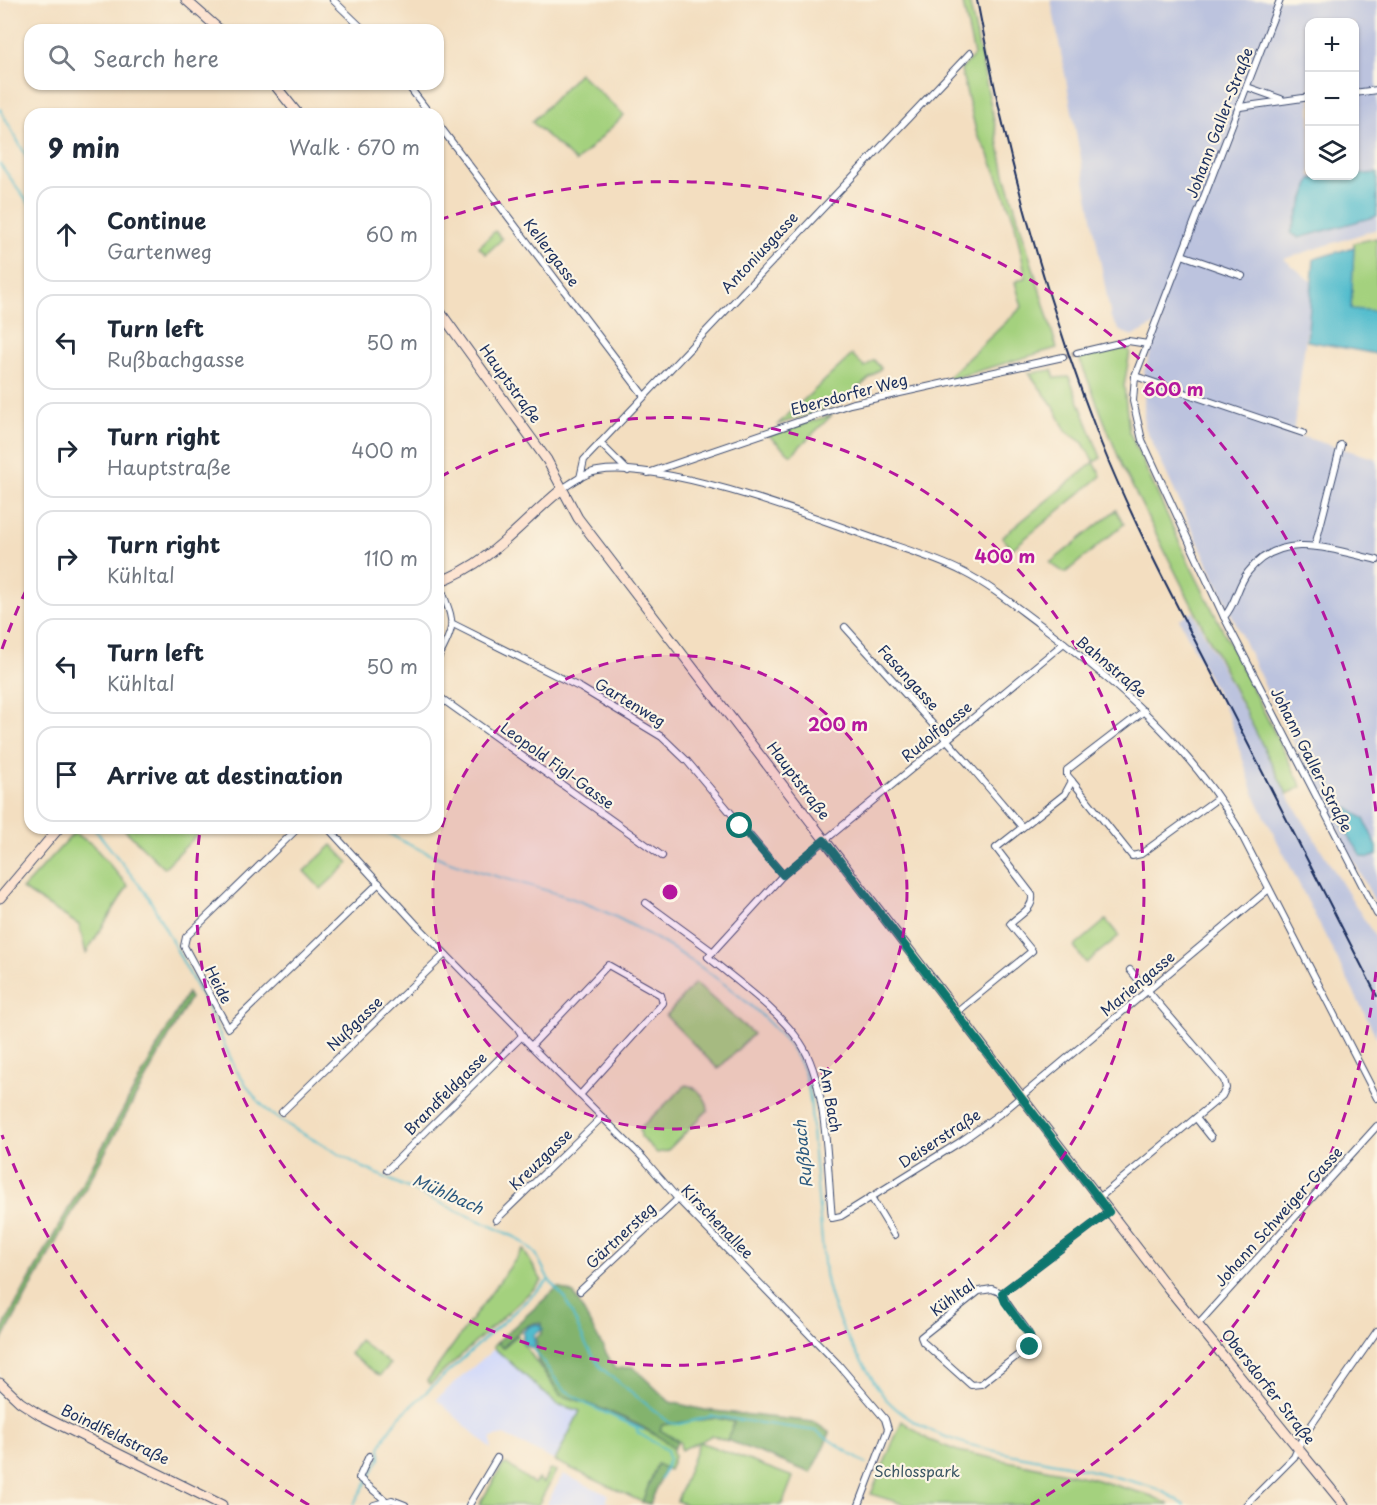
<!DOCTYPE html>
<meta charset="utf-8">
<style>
:root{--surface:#fff;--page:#f2f2f3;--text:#1f2937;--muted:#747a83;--line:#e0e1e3}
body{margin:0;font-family:"Playpen Sans",sans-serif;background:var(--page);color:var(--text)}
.controls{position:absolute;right:18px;top:18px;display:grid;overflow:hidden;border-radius:12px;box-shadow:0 2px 4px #0004}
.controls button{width:54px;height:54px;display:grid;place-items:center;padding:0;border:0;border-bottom:2px solid var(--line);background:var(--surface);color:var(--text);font:30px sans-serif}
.stop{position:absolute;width:18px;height:18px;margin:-14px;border:4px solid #0f766e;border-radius:50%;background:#fff}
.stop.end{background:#0f766e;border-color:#fff;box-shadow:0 2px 6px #0008}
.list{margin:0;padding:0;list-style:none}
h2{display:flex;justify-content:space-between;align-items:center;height:78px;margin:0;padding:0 24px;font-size:26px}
h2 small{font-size:20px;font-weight:400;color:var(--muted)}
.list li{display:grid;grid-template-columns:39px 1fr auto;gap:18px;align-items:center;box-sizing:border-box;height:96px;margin:0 12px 12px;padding:0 12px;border:2px solid var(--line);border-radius:18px}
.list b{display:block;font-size:22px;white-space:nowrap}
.list p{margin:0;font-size:20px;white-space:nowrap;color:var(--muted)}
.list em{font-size:20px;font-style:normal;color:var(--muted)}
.icon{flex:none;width:33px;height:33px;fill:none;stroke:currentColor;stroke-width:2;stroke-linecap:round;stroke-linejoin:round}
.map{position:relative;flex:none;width:1377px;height:1505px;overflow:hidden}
.search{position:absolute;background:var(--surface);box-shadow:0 2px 4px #0004;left:24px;top:24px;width:420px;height:66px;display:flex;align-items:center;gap:15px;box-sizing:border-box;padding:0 21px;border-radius:18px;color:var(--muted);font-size:22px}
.panel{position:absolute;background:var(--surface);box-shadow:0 2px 4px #0004;left:24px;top:108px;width:420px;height:726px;border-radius:18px}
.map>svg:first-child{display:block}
.built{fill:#d2d9f9}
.industrial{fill:#bcc3de;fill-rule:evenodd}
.green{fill:#a4d17e;stroke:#60806e;stroke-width:1.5}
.forest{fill:#83b36d;stroke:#4f7166;stroke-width:1.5}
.water{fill:#51bccd;stroke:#367696;stroke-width:1.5}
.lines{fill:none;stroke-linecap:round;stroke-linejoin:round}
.stream{stroke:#51bccd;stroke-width:2}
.street-tunnel{stroke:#c8bbac;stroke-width:6;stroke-dasharray:6 3;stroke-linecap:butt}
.street-casing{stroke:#3b496d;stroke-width:8}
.secondary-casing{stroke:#3b496d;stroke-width:11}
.street{stroke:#fff;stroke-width:6}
.secondary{stroke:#fde4d1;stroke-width:9}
.rail{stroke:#1b2f5e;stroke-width:2}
.route{stroke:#0f766e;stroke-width:8}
.ring{fill:none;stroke:#b5179e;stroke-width:3;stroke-dasharray:10 8}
.labels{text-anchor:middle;stroke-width:4.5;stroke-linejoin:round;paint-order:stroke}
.street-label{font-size:15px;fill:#1b2f5e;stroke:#fcf5e5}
.park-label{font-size:15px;fill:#3d5866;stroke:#fcf5e5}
.water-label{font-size:16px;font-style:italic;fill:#2b597f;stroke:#fcf5e5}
.centre{fill:#b5179e;stroke:#fcf5e5;stroke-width:3}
.ring-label{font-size:18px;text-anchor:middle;font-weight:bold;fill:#b5179e;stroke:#fcf5e5;stroke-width:4.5;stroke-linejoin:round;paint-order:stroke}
</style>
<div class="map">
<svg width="1377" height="1505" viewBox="0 0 1377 1505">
<rect width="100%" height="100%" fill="#fcf5e5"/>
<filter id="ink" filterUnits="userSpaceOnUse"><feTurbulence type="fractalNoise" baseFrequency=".0167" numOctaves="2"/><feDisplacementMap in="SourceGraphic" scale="12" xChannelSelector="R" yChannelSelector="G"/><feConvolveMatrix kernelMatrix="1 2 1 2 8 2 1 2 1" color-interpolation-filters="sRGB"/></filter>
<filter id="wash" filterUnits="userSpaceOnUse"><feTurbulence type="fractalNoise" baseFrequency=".008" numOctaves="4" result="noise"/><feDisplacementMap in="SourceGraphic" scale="24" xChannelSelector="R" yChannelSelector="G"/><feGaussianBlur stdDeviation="1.35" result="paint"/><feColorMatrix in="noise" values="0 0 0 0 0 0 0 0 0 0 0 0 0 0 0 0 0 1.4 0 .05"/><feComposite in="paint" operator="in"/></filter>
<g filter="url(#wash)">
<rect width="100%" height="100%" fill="#f3dec0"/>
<g class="built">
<path d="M494 1349 557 1404 581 1411 555 1461 504 1435 491 1438V1449L436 1399Z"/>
<path d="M563 1474 608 1495 606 1502 614 1505H546Z"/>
</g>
<g class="industrial">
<path d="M1051 0H1377V229L1284 259 1313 283 1293 434 1377 459V906L1268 693 1144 425V371L1162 321 1133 336 1120 331 1111 318ZM1310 22H1354V176H1310Z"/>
<path d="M1193 612 1288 796 1377 940V1038L1255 797 1229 717 1179 619Z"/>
</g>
<g class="green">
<path d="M962 0H969L1005 174 1057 348 944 381 1022 307 1015 282 1026 277 1014 220 988 152 977 135 961 70 974 55Z"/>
<path d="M579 73 624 115 576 162 532 122Z"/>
<path d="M495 231 502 239 486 254 479 247Z"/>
<path d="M1377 238V311L1351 310 1354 243Z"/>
<path d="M1122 348 1130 351 1124 386 1129 431 1187 559 1302 787 1287 794 1122 466 1078 355Z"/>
<path d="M852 355 865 367 874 360 881 368 841 403 777 425Z"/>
<path d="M1052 370 1055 378 1069 377 1101 458 1094 462 1101 476 1012 549 1002 537 1094 462 1083 443 1066 431 1054 407 1029 373Z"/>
<path d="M832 415 791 455 768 435Z"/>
<path d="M1116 510 1124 524 1065 573 1050 563Z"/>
<path d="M123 828H204L164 868Z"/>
<path d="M74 833 92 844 128 886 86 953 79 925 22 889Z"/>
<path d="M332 845 349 863 321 889 304 871Z"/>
<path d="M1106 920 1119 936 1086 963 1074 947Z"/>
<path d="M695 983 753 1034 718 1069 666 1016Z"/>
<path d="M686 1085C697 1087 708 1099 708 1110L667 1151 657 1153 641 1137 640 1128Z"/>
<path d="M523 1249 542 1281 430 1384 427 1381Z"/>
<path d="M517 1335 560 1395 589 1403 628 1421 663 1439 672 1446 674 1457 669 1470 657 1465 642 1502 555 1461 580 1411 557 1404 493 1347 497 1342 503 1348Z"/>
<path d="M359 1340 390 1364 380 1376 350 1354Z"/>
<path d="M716 1418 734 1422 727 1441 712 1435 700 1442 793 1477 782 1505H687L677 1501 699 1442 681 1450 680 1442 659 1430 661 1425Z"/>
<path d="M902 1421 929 1440 958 1451 1090 1478 1152 1496 1170 1505H906L871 1494Z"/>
<path d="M507 1464 534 1484 538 1479 543 1483 550 1469 556 1471 538 1505H479L503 1465Z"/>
</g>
<g class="forest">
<path d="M187 993 190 998 0 1344V1333Z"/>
<path d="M558 1287 574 1294 615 1369 633 1367 670 1402 705 1410 814 1422 830 1433 811 1473 727 1440 734 1422 716 1418 662 1425 660 1430 678 1441 674 1448C643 1422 598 1406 560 1395L538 1361 536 1338 542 1333V1323C527 1319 513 1339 502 1348L497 1342Z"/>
<path d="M657 1464 665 1468 650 1504 642 1502Z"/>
</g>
<g class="water">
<path d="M1377 173V216L1299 238 1291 233 1311 179Z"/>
<path d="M1354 247 1351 309 1377 311V354L1307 341 1314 259Z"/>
<path d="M1348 808 1364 819 1377 847V855L1369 858 1361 856C1354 842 1342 831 1340 814Z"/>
<path d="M536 1324 541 1325 543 1329 534 1335 535 1348 533 1349 523 1343V1332L528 1327Z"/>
</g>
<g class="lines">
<g class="stream">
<path d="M0 109 30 163"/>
<path d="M0 164 30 205"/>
<path d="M94 828 148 896 207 1007 236 1070 256 1099 271 1114 293 1128 362 1167 519 1239 536 1254 549 1280 566 1300 586 1345 601 1368 670 1423 679 1424 713 1416 816 1431 866 1464"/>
<path d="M380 828C445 870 510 876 579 901 643 924 784 1010 805 1075 812 1097 811 1120 813 1143 817 1186 821 1230 825 1274 831 1308 845 1337 864 1365 872 1377 879 1393 890 1403 943 1455 1039 1454 1108 1475 1134 1482 1163 1487 1184 1505"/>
<path d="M534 1349 562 1388 588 1405 643 1430"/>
<path d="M636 1427 638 1433 667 1450 669 1459 661 1479"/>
<path d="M353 1505 380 1459V1448L386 1435 399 1417 548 1281"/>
</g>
</g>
</g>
<g filter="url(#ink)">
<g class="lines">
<path class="street-tunnel" d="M1063 357 1077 353"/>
<g class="street-casing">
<g id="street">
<path d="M333 0 364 30"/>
<path d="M1280 0 1135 376 1133 401 1142 440 1224 617 1377 914"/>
<path d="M407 84 430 114"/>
<path d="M1247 87 1281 99"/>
<path d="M1354 93 1377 90"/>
<path d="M1240 107 1310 97"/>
<path d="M438 124 644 396"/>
<path d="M1182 255 1242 276"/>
<path d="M1077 353 1128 341 1148 344"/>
<path d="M1135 376 1303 433"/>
<path d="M600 443 628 471"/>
<path d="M648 473 850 404 1063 357"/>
<path d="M580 478 584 460 970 53"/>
<path d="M562 489C573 482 585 473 598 471 639 464 710 484 750 496 793 509 836 525 878 540 907 550 936 558 963 572 991 586 1016 607 1042 626 1116 682 1188 745 1237 826L1377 1098"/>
<path d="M1315 546 1341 445"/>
<path d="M1224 617C1236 604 1237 586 1248 572 1281 529 1333 550 1377 560"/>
<path d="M453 624 581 688 662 737 687 761 783 875"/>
<path d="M845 627 972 768 1022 827"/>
<path d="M1064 643 783 875 708 957C739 983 777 1009 800 1042 828 1083 827 1169 832 1218L841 1216 960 1142 1005 1110 1269 889"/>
<path d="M438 658C459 620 452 622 439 582"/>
<path d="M438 696 662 856"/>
<path d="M1072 781 1132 856 1141 854 1218 798"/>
<path d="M298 828 186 937 184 946 228 1028 379 883"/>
<path d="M328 828 415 923 517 1027 525 1040 643 1158 678 1199 838 1364 885 1419 888 1429 859 1505"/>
<path d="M646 903 713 952"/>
<path d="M956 1013 1032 951 1010 924C1019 915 1034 909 1032 895L996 848 1065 794 1072 781 1067 775V770L1144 711"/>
<path d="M531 1046 608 965 661 995 663 1003 580 1095"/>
<path d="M282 1112 445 954"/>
<path d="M1196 1118 1211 1137"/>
<path d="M387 1170 522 1036"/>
<path d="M871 1197 894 1235"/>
<path d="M1099 1198 1222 1096 1226 1088 1224 1080 1130 970"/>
<path d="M496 1220 602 1117"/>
<path d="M580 1291 678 1199"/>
<path d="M1002 1293C1007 1310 1032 1329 1032 1344L981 1384 971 1385 923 1342 921 1337 979 1291 992 1289 1002 1293 1109 1212"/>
<path d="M1198 1324 1377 1126"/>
<path d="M369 1456 359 1478 385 1500"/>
<path d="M374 1505 392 1500 405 1505"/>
<path d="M469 1505 497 1458"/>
<path d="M1246 1505 1294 1457 1303 1437 1377 1331"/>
</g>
</g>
<g class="secondary-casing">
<g id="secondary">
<path d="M186 0 220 30"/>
<path d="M274 84 298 114"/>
<path d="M438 309 547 460 578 518 1168 1288 1344 1505"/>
<path d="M438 582C493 562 519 524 562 489"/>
<path d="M0 898 59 828"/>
<path d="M0 1383 20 1402 40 1415 222 1505"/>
</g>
</g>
<use href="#street" class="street"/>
<use href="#secondary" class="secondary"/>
<path class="rail" d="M977 0C1005 152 1045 299 1101 443 1136 530 1181 613 1224 697 1275 796 1326 896 1377 996"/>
</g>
</g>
<g class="lines" filter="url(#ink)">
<path class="route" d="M740 826 783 875 824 840 1109 1212 1002 1293 1005 1302 1030 1336V1347"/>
</g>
<circle cx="670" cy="892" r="237" fill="#b5179e" fill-opacity=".12"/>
<g class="ring">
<circle cx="670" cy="892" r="237"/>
<path d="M440 477A474 474 0 1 1 200 830"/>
<path d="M1376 972A711 711 0 0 1 1031 1505M309 1505A711 711 0 0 1 2 1135M2 649A711 711 0 0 1 28 586M439 220A711 711 0 0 1 1376 812"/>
</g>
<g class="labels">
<g class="street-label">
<text transform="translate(1220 123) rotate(-69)" y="5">Johann Galler-Straße</text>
<text transform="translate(551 253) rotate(53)" y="5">Kellergasse</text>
<text transform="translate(760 253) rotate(-47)" y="5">Antoniusgasse</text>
<text transform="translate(510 384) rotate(54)" y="5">Hauptstraße</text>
<text transform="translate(849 395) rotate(-15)" y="5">Ebersdorfer Weg</text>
<text transform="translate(1111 667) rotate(40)" y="5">Bahnstraße</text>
<text transform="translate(908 678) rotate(48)" y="5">Fasangasse</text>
<text transform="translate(630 703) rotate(31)" y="5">Gartenweg</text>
<text transform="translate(937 732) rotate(-39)" y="5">Rudolfgasse</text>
<text transform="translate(1311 760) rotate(63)" y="5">Johann Galler-Straße</text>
<text transform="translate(557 766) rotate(36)" y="5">Leopold Figl-Gasse</text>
<text transform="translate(798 781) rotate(53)" y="5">Hauptstraße</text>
<text transform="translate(1138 984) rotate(-40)" y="5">Mariengasse</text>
<text transform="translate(218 985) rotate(63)" y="5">Heide</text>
<text transform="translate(355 1024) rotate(-44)" y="5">Nußgasse</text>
<text transform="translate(446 1094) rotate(-45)" y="5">Brandfeldgasse</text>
<text transform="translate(830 1100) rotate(80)" y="5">Am Bach</text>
<text transform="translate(940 1139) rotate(-33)" y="5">Deiserstraße</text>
<text transform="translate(541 1160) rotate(-44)" y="5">Kreuzgasse</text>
<text transform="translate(1279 1217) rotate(-48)" y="5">Johann Schweiger-Gasse</text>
<text transform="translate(717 1222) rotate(46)" y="5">Kirschenallee</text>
<text transform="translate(621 1236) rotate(-43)" y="5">Gärtnersteg</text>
<text transform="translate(953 1298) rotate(-36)" y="5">Kühltal</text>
<text transform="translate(1268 1387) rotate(52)" y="5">Obersdorfer Straße</text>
<text transform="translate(115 1435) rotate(26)" y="5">Boindlfeldstraße</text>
</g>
<g class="park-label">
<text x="917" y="1477">Schlosspark</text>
</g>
<g class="water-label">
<text transform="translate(803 1154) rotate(-96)" y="6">Rußbach</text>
<text transform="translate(448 1194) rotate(24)" y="6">Mühlbach</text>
</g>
</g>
<circle cx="670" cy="892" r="9" class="centre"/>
<g class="ring-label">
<text x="1173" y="396">600 m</text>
<text x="1005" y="563">400 m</text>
<text x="838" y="731">200 m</text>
</g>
</svg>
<div class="controls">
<button>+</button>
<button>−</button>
<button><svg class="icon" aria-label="layers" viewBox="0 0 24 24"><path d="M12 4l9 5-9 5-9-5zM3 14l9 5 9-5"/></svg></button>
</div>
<div class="stop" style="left:740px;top:826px"></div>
<div class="stop end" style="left:1030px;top:1347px"></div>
<div class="search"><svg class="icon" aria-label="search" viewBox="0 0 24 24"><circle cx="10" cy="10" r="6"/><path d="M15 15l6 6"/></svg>Search here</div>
<section class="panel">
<h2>9 min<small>Walk · 670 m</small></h2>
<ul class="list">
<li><svg class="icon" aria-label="ahead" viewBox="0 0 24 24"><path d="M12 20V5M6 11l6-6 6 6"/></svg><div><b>Continue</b><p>Gartenweg</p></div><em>60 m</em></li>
<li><svg class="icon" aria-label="left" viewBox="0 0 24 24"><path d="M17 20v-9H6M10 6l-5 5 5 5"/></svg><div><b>Turn left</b><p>Rußbachgasse</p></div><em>50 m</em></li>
<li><svg class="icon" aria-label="right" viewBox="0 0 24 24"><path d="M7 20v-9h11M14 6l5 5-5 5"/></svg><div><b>Turn right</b><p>Hauptstraße</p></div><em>400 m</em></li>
<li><svg class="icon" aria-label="right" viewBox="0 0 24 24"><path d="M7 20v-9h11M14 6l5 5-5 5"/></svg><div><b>Turn right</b><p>Kühltal</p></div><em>110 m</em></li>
<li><svg class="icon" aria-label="left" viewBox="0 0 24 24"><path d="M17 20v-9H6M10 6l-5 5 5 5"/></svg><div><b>Turn left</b><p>Kühltal</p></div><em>50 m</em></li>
<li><svg class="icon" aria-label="arrive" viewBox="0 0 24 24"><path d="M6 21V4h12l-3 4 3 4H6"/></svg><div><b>Arrive at destination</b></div></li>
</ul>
</section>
</div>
